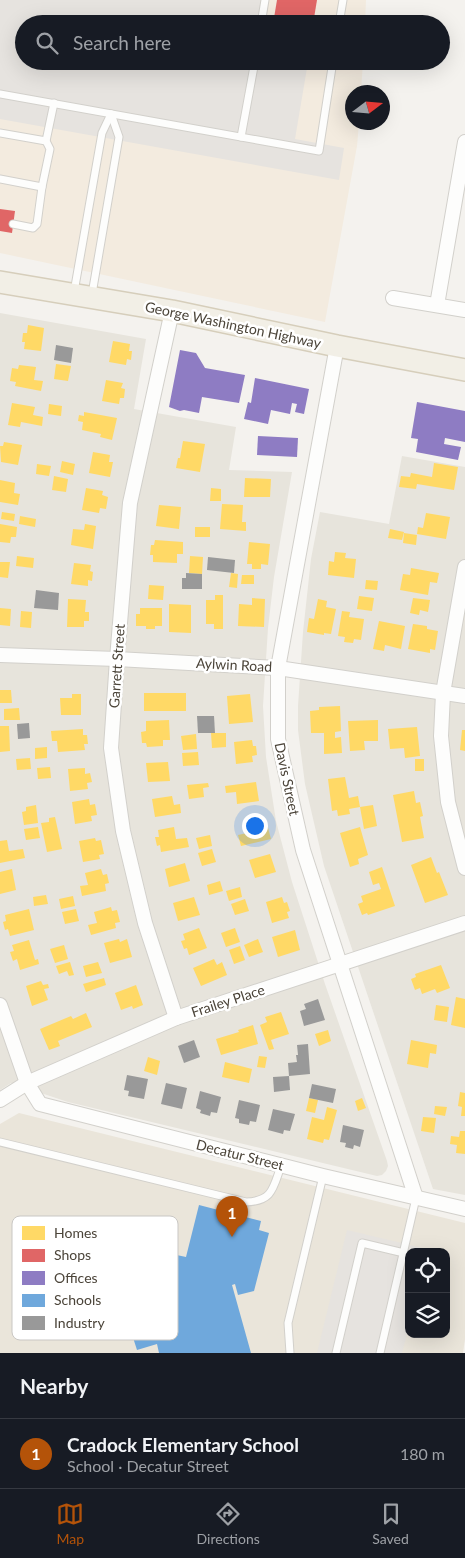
<!DOCTYPE html>
<meta charset="utf-8">
<style>
:root{--surface:#171b24;--page:#20242c;--text:#f1f3f6;--muted:#9ea1a6;--line:#363941;--accent:#b45309}
body{margin:0;font-family:Lato,sans-serif;background:var(--page);color:var(--text)}
.controls{position:absolute;right:15px;bottom:15px;display:grid;overflow:hidden;border-radius:10px;box-shadow:0 5px 20px #0002}
.controls button{width:45px;height:45px;display:grid;place-items:center;padding:0;border:0;border-bottom:1px solid var(--line);background:var(--surface);color:var(--text);font:25px sans-serif}
.compass{position:absolute;left:345px;top:85px;width:45px;height:45px;border-radius:50%;background:var(--surface);box-shadow:0 5px 20px #0002;rotate:74deg}
.you{position:absolute;left:254px;top:825px;width:18px;height:18px;margin:-12px;border:4px solid #fff;border-radius:50%;background:#1a73e8;box-shadow:0 0 0 8px #1a73e833}
.badge{display:grid;place-items:center;width:32px;height:32px;border-radius:50%;background:var(--accent);color:#fff;font-size:16px;font-weight:700}
.pin{position:absolute;translate:-50% -41px;filter:drop-shadow(0 1px 2px #0008)}
.pin::after{content:'';position:absolute;top:26px;width:18px;height:15px;background:inherit;clip-path:polygon(0 0,100% 0,50% 100%)}
.list{margin:0;padding:0;list-style:none}
h2{display:flex;justify-content:space-between;align-items:center;height:65px;margin:0;padding:0 20px;font-size:21px}
h2 small{font-size:16px;font-weight:400;color:var(--muted)}
.list li{display:grid;grid-template-columns:32px 1fr auto;gap:15px;align-items:center;box-sizing:border-box;height:70px;padding:0 20px;border-top:1px solid var(--line)}
.list b{display:block;font-size:19px;white-space:nowrap}
.list p{margin:0;font-size:16px;white-space:nowrap;color:var(--muted)}
.list em{font-size:16px;font-style:normal;color:var(--muted)}
.icon{flex:none;width:28px;height:28px;fill:none;stroke:currentColor;stroke-width:2;stroke-linecap:round;stroke-linejoin:round}
.map{position:relative;flex:none;width:465px;height:1353px;overflow:hidden}
.search{position:absolute;background:var(--surface);box-shadow:0 5px 20px #0002;left:15px;right:15px;top:15px;height:55px;display:flex;align-items:center;gap:12px;box-sizing:border-box;padding:0 18px;border-radius:28px;color:var(--muted);font-size:19px}
.sheet{height:135px;background:var(--surface)}
nav{display:flex;justify-content:space-around;align-items:center;box-sizing:border-box;height:70px;border-top:1px solid var(--line);background:var(--surface);font-size:14px;color:var(--muted)}
nav a{display:grid;justify-items:center;gap:2px}
nav .on{color:var(--accent)}
.map>svg:first-child{display:block}
.residential{fill:#e7e4dc}
.commercial{fill:#f3ebdf}
.education{fill:#eae5da;fill-rule:evenodd}
.parking{fill:#e6e3df}
.homes{fill:#ffd966}
.shops{fill:#e06666}
.offices{fill:#8e7cc3}
.schools{fill:#6fa8dc}
.industry{fill:#999}
.lines{fill:none;stroke-linecap:round;stroke-linejoin:round}
.service-casing{stroke:#d2d0cb;stroke-width:9}
.minor-casing{stroke:#d2d0cb;stroke-width:16}
.primary-casing{stroke:#d6cebb;stroke-width:24}
.service{stroke:#fdfdfc;stroke-width:7}
.minor{stroke:#fdfdfc;stroke-width:14}
.primary{stroke:#f2efe6;stroke-width:21}
.labels{text-anchor:middle;stroke-width:5;stroke-linejoin:round;paint-order:stroke}
.street-label{font-size:14px;fill:#4b4439;stroke:#fff}
.key{fill:#fff;stroke:#c9c7c4;stroke-width:1}
.key-label{font-size:14px;fill:#4b4439}
</style>
<div class="map">
<svg width="465" height="1353" viewBox="0 0 465 1353">
<rect width="100%" height="100%" fill="#f4f2ee"/>
<g class="residential">
<path d="M0 313 146 339 134 409 236 427 229 470 292 472 274 577 268 628 263 706 266 757 276 821 292 882 325 984 387 1161 388 1166 386 1171 382 1175 377 1176 68 1102 11 1083 0 1090Z"/>
<path d="M402 456 465 467V1195L433 1189 324 866 305 784 298 730V706L303 632 311 559 320 512 389 524Z"/>
</g>
<path class="commercial" d="M0 0H366L365 24H24V61H363L361 92H352V122L359 123 357 146 325 322 0 253Z"/>
<path class="education" d="M19 1113 465 1223V1339L463 1353H0V1124ZM409 1252H446V1334H409Z"/>
<g class="parking">
<path d="M0 0H262L258 24H24V61H270L307 68 295 139 344 148 339 180 0 119Z"/>
<path d="M347 1230 427 1249 426 1252H409V1326L402 1353H317Z"/>
</g>
<g class="homes">
<path d="M28 325 44 328 41 351 24 349 25 342H22L23 333H27Z"/>
<path d="M113 341 130 344 129 351H132L131 360 127 359 126 365 109 362Z"/>
<path d="M56 364 71 366 68 381 54 379Z"/>
<path d="M19 365 36 367 34 380 43 381 41 391 15 386 16 382 10 381 12 368 18 369Z"/>
<path d="M106 380 123 383 121 388 125 389 124 398H120L119 404 102 401Z"/>
<path d="M12 403 35 407 33 415 43 417 42 426 21 422 20 427 8 425Z"/>
<path d="M49 404 62 406 61 416 48 414Z"/>
<path d="M84 412 117 418 112 440 100 437 101 434 82 430 83 422 78 421 79 415 84 416Z"/>
<path d="M183 441 205 444 200 472 176 468 178 458H180Z"/>
<path d="M4 442 22 445 18 465 1 462 0 446H3Z"/>
<path d="M93 452 110 455 109 462H113L110 477 89 473Z"/>
<path d="M62 461 75 464 73 475 60 472Z"/>
<path d="M434 463 458 467 454 490 417 484 416 489 399 487 401 476 410 477 411 473 432 477Z"/>
<path d="M37 464 51 466 49 476 36 474Z"/>
<path d="M54 476 68 479 66 492 52 490Z"/>
<path d="M245 478 271 479 270 497H244Z"/>
<path d="M0 480 15 483 14 493 20 494 18 505 0 502Z"/>
<path d="M86 488 103 491 102 495 108 497 106 509 100 508 99 513 82 510Z"/>
<path d="M211 488 221 489V501H210Z"/>
<path d="M222 504 243 505 242 522H246V531L220 529Z"/>
<path d="M159 505 181 507 179 529 156 526Z"/>
<path d="M2 512 15 514 14 521 1 519Z"/>
<path d="M426 513 450 517 446 539 417 534 418 527 423 528Z"/>
<path d="M20 516 36 519 35 527 19 524Z"/>
<path d="M0 524 17 527 16 537H11L10 543 0 542Z"/>
<path d="M85 524 96 526 93 549 71 545 73 529 84 530Z"/>
<rect x="195" y="527" width="15" height="10"/>
<path d="M390 529 404 532 402 540 388 538Z"/>
<path d="M404 533 417 535 416 545 403 543Z"/>
<path d="M155 540 183 542V554H177V563L153 562V555H150L151 545H154Z"/>
<path d="M249 542 270 544 268 565 261 564V569H252V564H247Z"/>
<path d="M335 552 346 553 345 558 356 559 354 578 328 575 329 561 334 562Z"/>
<path d="M17 556 34 558 33 568 16 566Z"/>
<path d="M190 556 203 557 202 574 189 573Z"/>
<path d="M0 562H10L8 578 0 577Z"/>
<path d="M74 563 91 565 90 571 93 572 92 581 88 580V586L71 584Z"/>
<path d="M411 568 439 573 437 583 430 582 428 595 400 590 403 574 410 575Z"/>
<path d="M231 573 238 574 237 588 229 587Z"/>
<path d="M242 575H254V584H241Z"/>
<path d="M366 580 378 581 377 590 365 589Z"/>
<path d="M149 585 164 586 163 600 148 599Z"/>
<path d="M215 595H223V629H214V624H206V600H215Z"/>
<path d="M359 596 374 598 372 611 357 609Z"/>
<path d="M252 598 265 599 264 627 238 626 239 604 252 605Z"/>
<path d="M413 598 430 600 428 612 420 610 419 615 410 613Z"/>
<path d="M68 599 86 600 85 612H89V621H84V627H67Z"/>
<path d="M318 599 327 601 326 607 336 609 331 634 324 633V635L307 632 309 618 314 619Z"/>
<path d="M169 604 191 605V633L169 632Z"/>
<path d="M0 608 11 609 10 626 0 625Z"/>
<path d="M140 608H162V626H155V629H146V626H136V614H140Z"/>
<path d="M21 611 32 612 31 628 20 627Z"/>
<path d="M342 611 350 612 349 617 364 619 361 640 354 639 353 643 344 642 345 637 338 636Z"/>
<path d="M379 621 405 626 401 649 385 645 384 651 373 649Z"/>
<path d="M413 624 427 626V629L438 631 435 650 430 649V653L408 649Z"/>
<path d="M0 690H11L12 703H0Z"/>
<rect x="144" y="693" width="42" height="18"/>
<path d="M72 694H81V715H61L60 698H72Z"/>
<path d="M250 694 253 722 229 724 227 696Z"/>
<path d="M340 706 341 731 335 732V738L341 737 342 753 324 754V733H311L310 711 319 710V707Z"/>
<path d="M19 708 20 720H4V709Z"/>
<path d="M169 720 170 740H163V746L147 747 146 743H142L141 732 146 731V721Z"/>
<path d="M378 720V741H364L365 750 350 751 348 721Z"/>
<path d="M0 726H9L10 751 0 752Z"/>
<path d="M417 727 420 756 405 758 404 748 390 749 388 729Z"/>
<path d="M83 729V735H87L88 744H84L85 750 58 752 57 741H52L51 731Z"/>
<path d="M462 730H465V751L460 750Z"/>
<path d="M211 733H226V747L212 748Z"/>
<path d="M196 734 197 749 183 750 181 736Z"/>
<path d="M252 740 253 746H256L257 755 252 756 253 762 236 764 234 742Z"/>
<path d="M47 747V758L35 759V748Z"/>
<path d="M198 752 199 765 183 766 182 753Z"/>
<path d="M30 758 31 769 17 770 16 759Z"/>
<rect x="415" y="759" width="9" height="12"/>
<path d="M168 762 170 781 148 782 146 763Z"/>
<path d="M50 767 51 778 38 779 37 768Z"/>
<path d="M85 768V774L90 773 92 782 87 783 88 789 70 791 68 769Z"/>
<path d="M345 777 349 798 358 796 360 807 349 809 350 814 338 816 337 810 332 811 328 779Z"/>
<path d="M256 782 259 801 237 804 236 792 226 793 225 786Z"/>
<path d="M208 783 209 787 203 788 204 797 189 799 187 785Z"/>
<path d="M414 791 416 803 420 802 423 816 420 817 424 838 402 842 393 795Z"/>
<path d="M172 796 174 805 180 804 181 813 155 817 152 799Z"/>
<path d="M89 799 90 805 95 804 97 815 91 816 92 821 75 824 72 802Z"/>
<path d="M36 805 38 823 24 825 22 812 26 811V807Z"/>
<path d="M373 805 377 826 364 829 360 807Z"/>
<path d="M55 817 62 849 47 852 41 823 49 822V818Z"/>
<path d="M262 819 264 825 267 824 271 839 241 846 238 835 247 833 245 823Z"/>
<path d="M38 827 40 838 26 840 24 829Z"/>
<path d="M174 827 176 839 187 838 189 847 161 852 160 845 157 846 155 837H159L158 830Z"/>
<path d="M360 827 368 855 358 859 359 864 350 867 340 833Z"/>
<path d="M210 835 212 846 199 849 196 838Z"/>
<path d="M95 838 96 841 101 840 104 854 99 855 100 859 83 862 79 841Z"/>
<path d="M7 840 9 851 23 849 25 858 0 863V841Z"/>
<path d="M212 849 216 862 202 866 198 853Z"/>
<path d="M270 854 276 872 255 878 249 860Z"/>
<path d="M431 857 437 873 439 872 448 895 425 903 411 865Z"/>
<path d="M185 863 190 881 169 887 165 869Z"/>
<path d="M382 867 395 906 368 915 367 913 362 915 358 904 363 902 361 896 381 889 379 883 373 885 369 872Z"/>
<path d="M12 869 16 890 0 894V872Z"/>
<path d="M101 869 103 875 107 874 109 883 105 884 106 891 82 896 80 886 88 885 85 873Z"/>
<path d="M220 881 223 891 209 895 207 885Z"/>
<path d="M240 887 242 897 229 901 226 891Z"/>
<path d="M46 895 48 904 34 906 33 897Z"/>
<path d="M73 896 75 906 61 909 59 899Z"/>
<path d="M194 897 200 915 178 921 173 903Z"/>
<path d="M282 897 284 903 287 902 290 911 287 912 289 918 272 923 266 902Z"/>
<path d="M245 899 249 911 235 915 231 904Z"/>
<path d="M111 907 112 911 117 910 120 922 115 923 116 928 91 935 88 925 97 923 94 912Z"/>
<path d="M29 909 34 930 10 936 8 929 5 930 3 922 6 921 5 915Z"/>
<path d="M76 909 79 921 65 924 62 912Z"/>
<path d="M199 928 207 948 189 955 187 948 184 949 181 941 185 940 183 934Z"/>
<path d="M235 928 240 942 226 947 221 933Z"/>
<path d="M295 930 300 950 278 957 272 937Z"/>
<path d="M119 939 120 942 127 939 132 957 110 963 104 943Z"/>
<path d="M258 939 263 952 249 957 244 945Z"/>
<path d="M29 940 35 960 38 959 39 964 20 970 17 959 13 961 10 952 14 951 12 945Z"/>
<path d="M64 945 68 959 55 963 50 949Z"/>
<path d="M240 946 245 960 234 964 229 950Z"/>
<path d="M214 959 217 965 222 962 227 975 201 986 193 968Z"/>
<path d="M70 962 74 975 69 976 67 971 59 974 56 966Z"/>
<path d="M98 962 102 973 86 977 83 966Z"/>
<path d="M441 965 450 988 437 993 435 989 422 994 420 988 415 990 411 979 416 977 415 974Z"/>
<path d="M104 978 106 985 86 992 83 984Z"/>
<path d="M41 981 43 985 48 984 49 988 44 989 48 1000 32 1006 26 986Z"/>
<path d="M136 985 143 1005 133 1009 132 1006 121 1010 115 993Z"/>
<path d="M456 997 465 999V1028L451 1025Z"/>
<path d="M436 1005 449 1007 447 1022 434 1020Z"/>
<path d="M281 1012 289 1034 271 1040 274 1049 269 1050 260 1025 267 1022 265 1017Z"/>
<path d="M86 1013 92 1027 58 1041 60 1046 49 1050 40 1029 71 1016 73 1019Z"/>
<path d="M253 1025 258 1044 221 1055 216 1039 239 1032 238 1030Z"/>
<path d="M328 1030 331 1041 319 1046 315 1034Z"/>
<path d="M411 1040 437 1045 436 1054 430 1053 428 1068 407 1064Z"/>
<path d="M259 1056 267 1057 265 1068 257 1067Z"/>
<path d="M148 1057 160 1061 157 1075 144 1071Z"/>
<path d="M225 1062 252 1069 249 1083 222 1077Z"/>
<path d="M460 1092 465 1093V1116H461L462 1107 458 1106Z"/>
<path d="M309 1098 318 1100 315 1113 306 1111Z"/>
<path d="M362 1098 366 1108 358 1111 355 1101Z"/>
<path d="M435 1106 447 1107 445 1116 434 1114Z"/>
<path d="M327 1107 337 1110 329 1140 324 1139 323 1143 307 1139 312 1117 324 1120Z"/>
<path d="M423 1117 436 1118 434 1133 421 1131Z"/>
<path d="M460 1131H465V1154L456 1153 457 1145 450 1144 451 1136 459 1137Z"/>
</g>
<g class="shops">
<path d="M277 0H317L313 24H273Z"/>
<path d="M282 61H306L305 66Z"/>
<path d="M0 209 15 211 12 233 0 231Z"/>
</g>
<g class="offices">
<path d="M180 350 196 353 205 368 245 375 239 403 202 397 199 413 184 410 180 411 169 407Z"/>
<path d="M255 378 309 389 304 414 295 412 297 404 292 403 290 414 271 410 268 424 244 419 248 402 251 403Z"/>
<path d="M417 402 465 411V442L445 438 444 444 461 447 458 460 416 452 418 439 411 438Z"/>
<path d="M258 436 298 438 297 457 257 455Z"/>
</g>
<path class="schools" d="M199 1205 261 1221 259 1230 269 1233 254 1291 238 1295 235 1284 232 1285 251 1353H159L157 1344 137 1350 128 1322 148 1316 141 1290 175 1280 169 1262 172 1254 186 1257Z"/>
<g class="industry">
<path d="M56 345 73 348 71 363 54 360Z"/>
<path d="M208 557 235 560 234 573 207 570Z"/>
<path d="M186 573 202 574V589H182V578H186Z"/>
<path d="M36 590 59 593 58 610 34 608Z"/>
<path d="M197 716H214L215 733H198Z"/>
<path d="M29 723 30 738 18 739 17 724Z"/>
<path d="M318 999 325 1020 304 1026 300 1011 306 1009 304 1004Z"/>
<path d="M194 1040 200 1057 184 1063 178 1046Z"/>
<path d="M308 1044 310 1074 289 1076 288 1063 297 1062 296 1055H298L297 1045Z"/>
<path d="M127 1075 148 1079 144 1099 128 1096 129 1091 124 1090Z"/>
<path d="M289 1076 290 1090 274 1092 273 1077Z"/>
<path d="M166 1083 187 1088 182 1109 161 1104Z"/>
<path d="M312 1084 336 1089 333 1103 309 1098Z"/>
<path d="M200 1091 221 1097 217 1113 211 1112 210 1116 200 1113 201 1110 196 1108Z"/>
<path d="M239 1100 260 1105 256 1122 250 1121 249 1125 239 1123V1119L235 1118Z"/>
<path d="M273 1109 295 1114 290 1131 284 1130 283 1134 268 1130Z"/>
<path d="M343 1125 364 1130 360 1147 354 1145 353 1149 345 1147 346 1143 340 1142Z"/>
</g>
<g class="lines">
<g class="service-casing">
<g id="service">
<path d="M261 24 265 0"/>
<path d="M339 24 343 0"/>
<path d="M0 94 319 151 333 61"/>
<path d="M0 133 46 141 54 103"/>
<path d="M241 137 255 61"/>
<path d="M0 179 42 187"/>
<path d="M13 224 33 228 37 224 42 187 50 149 46 141"/>
<path d="M74 292 102 133 111 114"/>
<path d="M92 294 119 137 111 114"/>
<path d="M0 1142 246 1202C273 1201 273 1188 281 1166"/>
<path d="M290 1353 288 1323 323 1176"/>
<path d="M336 1353 362 1243 404 1253"/>
<path d="M380 1353 416 1198"/>
</g>
</g>
<g class="minor-casing">
<g id="minor">
<path d="M393 298 465 310"/>
<path d="M437 305 465 142"/>
<path d="M172 311 130 503 117 659 111 748 123 831 145 923 176 1018"/>
<path d="M337 346 278 668V739L303 850 416 1198"/>
<path d="M465 567 443 693 441 736 448 802 465 868"/>
<path d="M0 655 117 659 278 668 465 696"/>
<path d="M0 1005 27 1083 40 1104 323 1176 465 1209"/>
<path d="M0 1100 27 1083 176 1018 465 923"/>
</g>
</g>
<g class="primary-casing">
<path id="primary" d="M0 282 172 311 337 346 465 370"/>
</g>
<use href="#service" class="service"/>
<use href="#minor" class="minor"/>
<use href="#primary" class="primary"/>
</g>
<g class="labels">
<g class="street-label">
<text transform="translate(233 325) rotate(12)" y="5">George Washington Highway</text>
<text transform="translate(234 665) rotate(3)" y="5">Aylwin Road</text>
<text transform="translate(117 666) rotate(-86)" y="5">Garrett Street</text>
<text transform="translate(287 779) rotate(78)" y="5">Davis Street</text>
<text transform="translate(228 1001) rotate(-18)" y="5">Frailey Place</text>
<text transform="translate(240 1155) rotate(14)" y="5">Decatur Street</text>
</g>
</g>
<rect x="12" y="1216" width="166" height="124" rx="8" class="key"/>
<rect x="22" y="1226" width="23" height="14" fill="#ffd966"/>
<rect x="22" y="1249" width="23" height="13" fill="#e06666"/>
<rect x="22" y="1271" width="23" height="14" fill="#8e7cc3"/>
<rect x="22" y="1294" width="23" height="13" fill="#6fa8dc"/>
<rect x="22" y="1316" width="23" height="14" fill="#999"/>
<g class="key-label">
<text x="54" y="1238">Homes</text>
<text x="54" y="1260">Shops</text>
<text x="54" y="1283">Offices</text>
<text x="54" y="1305">Schools</text>
<text x="54" y="1328">Industry</text>
</g>
</svg>
<div class="controls">
<button><svg class="icon" aria-label="locate" viewBox="0 0 24 24"><circle cx="12" cy="12" r="6"/><path d="M12 2v4M12 18v4M2 12h4M18 12h4"/></svg></button>
<button><svg class="icon" aria-label="layers" viewBox="0 0 24 24"><path d="M12 4l9 5-9 5-9-5zM3 14l9 5 9-5"/></svg></button>
</div>
<svg class="compass" viewBox="-18 -18 36 36"><path d="M0-13l5 13h-10z" fill="#e53935"/><path d="M0 13l5-13h-10z" fill="#9ea1a6"/></svg>
<div class="you"></div>
<div class="pin badge" style="left:232px;top:1237px">1</div>
<div class="search"><svg class="icon" aria-label="search" viewBox="0 0 24 24"><circle cx="10" cy="10" r="6"/><path d="M15 15l6 6"/></svg>Search here</div>
</div>
<section class="sheet">
<h2>Nearby<small></small></h2>
<ul class="list">
<li><span class="badge">1</span><div><b>Cradock Elementary School</b><p>School · Decatur Street</p></div><em>180 m</em></li>
</ul>
</section>
<nav>
<a class="on"><svg class="icon" aria-label="map" viewBox="0 0 24 24"><path d="M3 6l6-2 6 2 6-2v14l-6 2-6-2-6 2zM9 4v14M15 6v14"/></svg>Map</a>
<a><svg class="icon" aria-label="directions" viewBox="0 0 24 24"><path d="M12 3l9 9-9 9-9-9zM9 14v-3h6M13 9l2 2-2 2"/></svg>Directions</a>
<a><svg class="icon" aria-label="saved" viewBox="0 0 24 24"><path d="M7 4h10v16l-5-4-5 4z"/></svg>Saved</a>
</nav>
